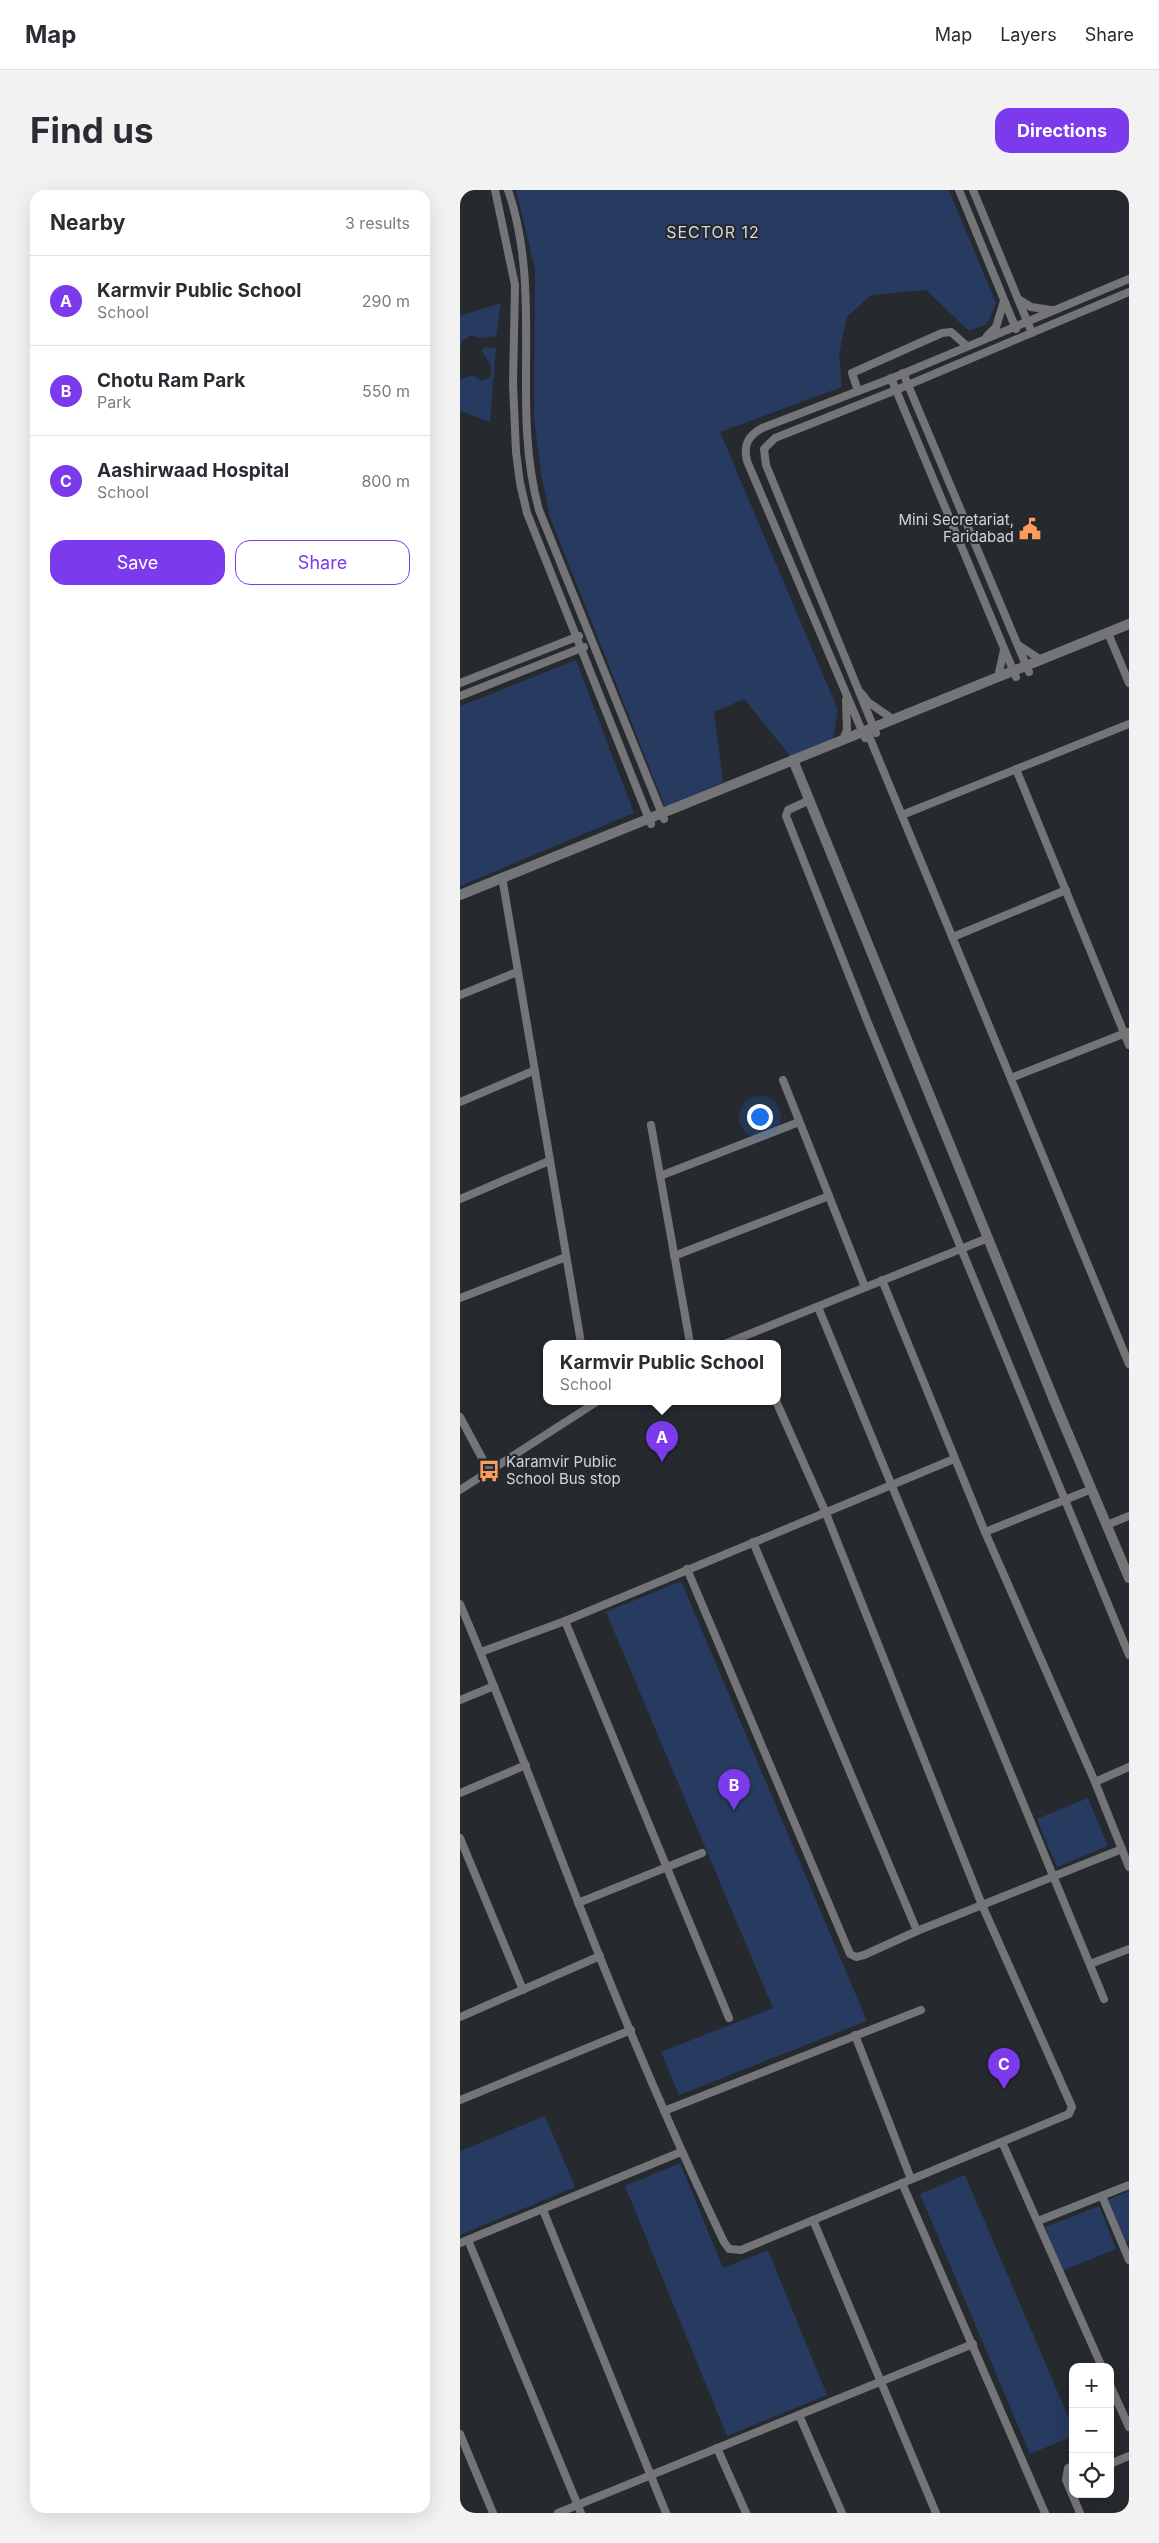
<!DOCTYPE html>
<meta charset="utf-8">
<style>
:root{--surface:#fff;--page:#f2f2f3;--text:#2b2b33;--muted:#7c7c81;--line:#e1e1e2;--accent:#7c3aed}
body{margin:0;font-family:Inter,sans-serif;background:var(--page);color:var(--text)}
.controls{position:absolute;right:15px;bottom:15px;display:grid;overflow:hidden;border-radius:10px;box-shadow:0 5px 20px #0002}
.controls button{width:45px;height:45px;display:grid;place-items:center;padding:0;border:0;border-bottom:1px solid var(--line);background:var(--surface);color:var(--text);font:25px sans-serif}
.you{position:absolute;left:299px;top:926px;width:18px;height:18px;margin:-12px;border:4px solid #fff;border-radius:50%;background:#1a73e8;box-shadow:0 0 0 8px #1a73e833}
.badge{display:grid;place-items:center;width:32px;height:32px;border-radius:50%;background:var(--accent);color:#fff;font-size:16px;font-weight:700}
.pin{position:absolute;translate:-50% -41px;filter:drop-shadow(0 1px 2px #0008)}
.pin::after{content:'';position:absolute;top:26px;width:18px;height:15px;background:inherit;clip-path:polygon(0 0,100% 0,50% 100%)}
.popup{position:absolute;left:83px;top:1150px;width:238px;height:65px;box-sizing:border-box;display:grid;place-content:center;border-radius:10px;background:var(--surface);filter:drop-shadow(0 1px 4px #0005);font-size:16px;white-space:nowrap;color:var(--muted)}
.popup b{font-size:19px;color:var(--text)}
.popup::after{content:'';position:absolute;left:50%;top:100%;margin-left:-10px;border:10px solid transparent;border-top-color:var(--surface)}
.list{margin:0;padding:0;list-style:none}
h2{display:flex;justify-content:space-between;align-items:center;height:65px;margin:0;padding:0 20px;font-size:21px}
h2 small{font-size:16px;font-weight:400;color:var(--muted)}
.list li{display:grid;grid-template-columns:32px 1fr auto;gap:15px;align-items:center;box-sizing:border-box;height:90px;padding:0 20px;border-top:1px solid var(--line)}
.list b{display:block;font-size:19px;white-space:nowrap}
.list p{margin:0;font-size:16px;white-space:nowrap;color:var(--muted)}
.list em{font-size:16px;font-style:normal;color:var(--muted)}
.actions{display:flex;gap:10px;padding:15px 20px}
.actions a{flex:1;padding:11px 0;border:1px solid var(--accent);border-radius:15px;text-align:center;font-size:18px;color:var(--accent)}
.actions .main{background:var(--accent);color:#fff}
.icon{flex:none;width:28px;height:28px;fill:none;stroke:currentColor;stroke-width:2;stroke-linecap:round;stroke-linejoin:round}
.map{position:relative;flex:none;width:669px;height:2323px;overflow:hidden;border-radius:15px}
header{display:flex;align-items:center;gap:30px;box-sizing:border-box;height:70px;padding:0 25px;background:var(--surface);border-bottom:1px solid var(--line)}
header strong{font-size:24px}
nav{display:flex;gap:28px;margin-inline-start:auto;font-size:18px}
.intro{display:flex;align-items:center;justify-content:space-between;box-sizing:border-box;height:120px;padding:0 30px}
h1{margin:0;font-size:35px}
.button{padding:12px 22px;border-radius:15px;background:var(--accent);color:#fff;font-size:18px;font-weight:700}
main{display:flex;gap:30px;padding:0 30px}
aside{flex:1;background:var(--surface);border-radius:15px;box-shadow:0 5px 20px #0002}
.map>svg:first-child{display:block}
.green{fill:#273b60}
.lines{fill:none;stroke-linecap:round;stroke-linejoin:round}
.minor{stroke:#747578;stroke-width:8}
.tertiary{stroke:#747578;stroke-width:10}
.labels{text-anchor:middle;stroke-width:4;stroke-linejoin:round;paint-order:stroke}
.poi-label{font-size:15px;fill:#d3d5d8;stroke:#26292e;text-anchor:end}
.neighbourhood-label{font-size:16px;letter-spacing:1px;fill:#d2d6dd;stroke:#26292e}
</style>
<header>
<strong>Map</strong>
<nav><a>Map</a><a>Layers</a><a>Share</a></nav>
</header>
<div class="intro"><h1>Find us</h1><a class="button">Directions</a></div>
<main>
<aside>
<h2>Nearby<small>3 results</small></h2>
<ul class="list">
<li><span class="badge">A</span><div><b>Karmvir Public School</b><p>School</p></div><em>290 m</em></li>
<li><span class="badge">B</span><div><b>Chotu Ram Park</b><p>Park</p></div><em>550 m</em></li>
<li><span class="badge">C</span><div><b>Aashirwaad Hospital</b><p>School</p></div><em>800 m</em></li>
</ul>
<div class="actions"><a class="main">Save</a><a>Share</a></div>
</aside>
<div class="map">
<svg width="669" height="2323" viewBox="0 0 669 2323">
<rect width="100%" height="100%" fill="#26292e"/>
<g class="green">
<path d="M56 0H489L536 113 527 134 509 141 466 100 411 105 387 127 379 164 382 197 260 242 378 520 373 549 332 568 284 509 254 522 263 592 205 617 90 327 81 283 74 228 75 79Z"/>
<path d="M41 113 36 146 21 148 11 145 1 152 0 161V126Z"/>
<path d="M25 157 36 158 30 232 0 221V190L12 185 22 191 30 187 31 176 22 161Z"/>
<path d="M116 470 174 623 0 696V516Z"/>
<path d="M221 1391 407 1831 219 1905 201 1862 313 1818 146 1422Z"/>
<path d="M628 1608 648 1656 597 1677 577 1629Z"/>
<path d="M85 1926 115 1997 0 2045V1961Z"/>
<path d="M220 1973 263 2078 308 2060 367 2205 267 2246 165 1996Z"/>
<path d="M505 1985 613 2238V2246L570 2264 460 2004Z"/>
<path d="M669 2001V2051L665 2053 648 2010Z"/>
<path d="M639 2016 656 2059 602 2081 585 2037Z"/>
</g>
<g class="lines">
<g class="minor">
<path d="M35 0 55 95 53 194 56 262 60 293 67 323 191 634"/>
<path d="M48 0C84 104 50 216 79 320L204 629"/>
<path d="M499 0 556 139"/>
<path d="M513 0 572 143"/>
<path d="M558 109 571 117 591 120"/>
<path d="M527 146 536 137 544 111"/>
<path d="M443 183 569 482"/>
<path d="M431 188 556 487"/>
<path d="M398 201 392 183 482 143 491 142 507 156"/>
<path d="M648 443 669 493"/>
<path d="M560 456 581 470"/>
<path d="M538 487 544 460"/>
<path d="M0 493 119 446"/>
<path d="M401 503 408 512 434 530"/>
<path d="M0 506 124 457"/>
<path d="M416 543 306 275 304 259 315 248 436 200 669 102"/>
<path d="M409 546 669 1174"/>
<path d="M405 548 287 271C283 255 288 246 302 238L435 187 669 89"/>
<path d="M383 550 387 540 386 510"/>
<path d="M556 579 669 855"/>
<path d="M350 610 328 620 326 626 408 833 669 1465"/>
<path d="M442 625 669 534"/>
<path d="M42 687 121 1153"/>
<path d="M493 747 606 700"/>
<path d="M0 805 57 782"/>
<path d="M551 888 668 842"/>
<path d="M323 890 405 1097"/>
<path d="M0 912 73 881"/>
<path d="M191 935 230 1153"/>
<path d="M200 986 339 932"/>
<path d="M0 1009 89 971"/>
<path d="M214 1066 369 1006"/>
<path d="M422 1090 525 1342 635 1592 669 1677"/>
<path d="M0 1108 106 1067"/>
<path d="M358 1117 644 1809"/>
<path d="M267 1153 528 1048"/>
<path d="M0 1227 29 1281"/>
<path d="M0 1300 138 1211"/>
<path d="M647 1335 669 1326"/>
<path d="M525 1342 632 1299"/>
<path d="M293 1352 457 1741"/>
<path d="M227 1379 390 1764 396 1767 404 1765 457 1741 662 1659"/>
<path d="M0 1414C42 1512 79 1612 118 1712 163 1827 211 1941 264 2052L269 2059 281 2060 609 1924 612 1917 522 1715 365 1321 316 1211"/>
<path d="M105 1431 269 1828"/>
<path d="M21 1462 105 1431 494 1269"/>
<path d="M0 1510 34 1496"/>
<path d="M635 1592 669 1577"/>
<path d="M0 1603 66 1575"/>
<path d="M0 1648 63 1800"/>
<path d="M118 1713 242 1663"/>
<path d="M630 1774 669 1759"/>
<path d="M0 1827 140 1766"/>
<path d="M395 1845 451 1989"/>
<path d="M0 1910 171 1840"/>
<path d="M204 1921 461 1820"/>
<path d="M542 1952 642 2177"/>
<path d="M442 1993 585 2323"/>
<path d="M642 2006 669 2070"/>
<path d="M83 2020 206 2323"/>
<path d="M353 2030 476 2323"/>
<path d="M578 2031 669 1995"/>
<path d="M8 2050 121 2323"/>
<path d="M0 2053 221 1962"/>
<path d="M650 2195 669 2237"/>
<path d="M339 2225 382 2323"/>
<path d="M0 2244 33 2323"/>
<path d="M257 2258 286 2323"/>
<path d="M650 2274 669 2266"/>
<path d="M613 2276 608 2278 606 2290 620 2323"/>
<path d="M98 2323 513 2154"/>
</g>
<g class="tertiary">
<path d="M333 570 598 1220 669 1388"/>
<path d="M0 705 669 434"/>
</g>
</g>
<defs>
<g id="civic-bare" transform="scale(1.725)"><path d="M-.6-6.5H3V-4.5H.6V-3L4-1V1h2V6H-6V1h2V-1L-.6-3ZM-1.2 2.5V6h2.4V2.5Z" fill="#ff9b5b" stroke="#26292e" stroke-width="2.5" paint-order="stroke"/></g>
<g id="bus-bare" transform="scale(1.725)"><path d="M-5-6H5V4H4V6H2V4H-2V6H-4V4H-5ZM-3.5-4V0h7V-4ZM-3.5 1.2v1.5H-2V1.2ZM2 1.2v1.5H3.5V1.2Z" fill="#ff9b5b" stroke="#26292e" stroke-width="2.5" paint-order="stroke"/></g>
</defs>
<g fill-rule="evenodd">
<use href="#civic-bare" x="570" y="339"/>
<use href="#bus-bare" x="29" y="1281"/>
</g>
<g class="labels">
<g class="poi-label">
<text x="554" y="335">Mini Secretariat,<tspan x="554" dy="17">Faridabad</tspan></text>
<text x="46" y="1277" text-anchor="start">Karamvir Public<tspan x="46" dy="17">School Bus stop</tspan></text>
</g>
<g class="neighbourhood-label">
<text x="253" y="48">SECTOR 12</text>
</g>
</g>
</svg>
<div class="controls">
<button>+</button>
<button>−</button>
<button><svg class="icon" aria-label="locate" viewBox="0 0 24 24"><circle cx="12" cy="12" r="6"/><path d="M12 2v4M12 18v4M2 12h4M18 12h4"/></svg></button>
</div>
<div class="you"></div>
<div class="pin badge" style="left:202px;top:1272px">A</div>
<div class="popup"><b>Karmvir Public School</b>School</div>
<div class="pin badge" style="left:274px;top:1620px">B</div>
<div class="pin badge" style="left:544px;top:1899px">C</div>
</div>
</main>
